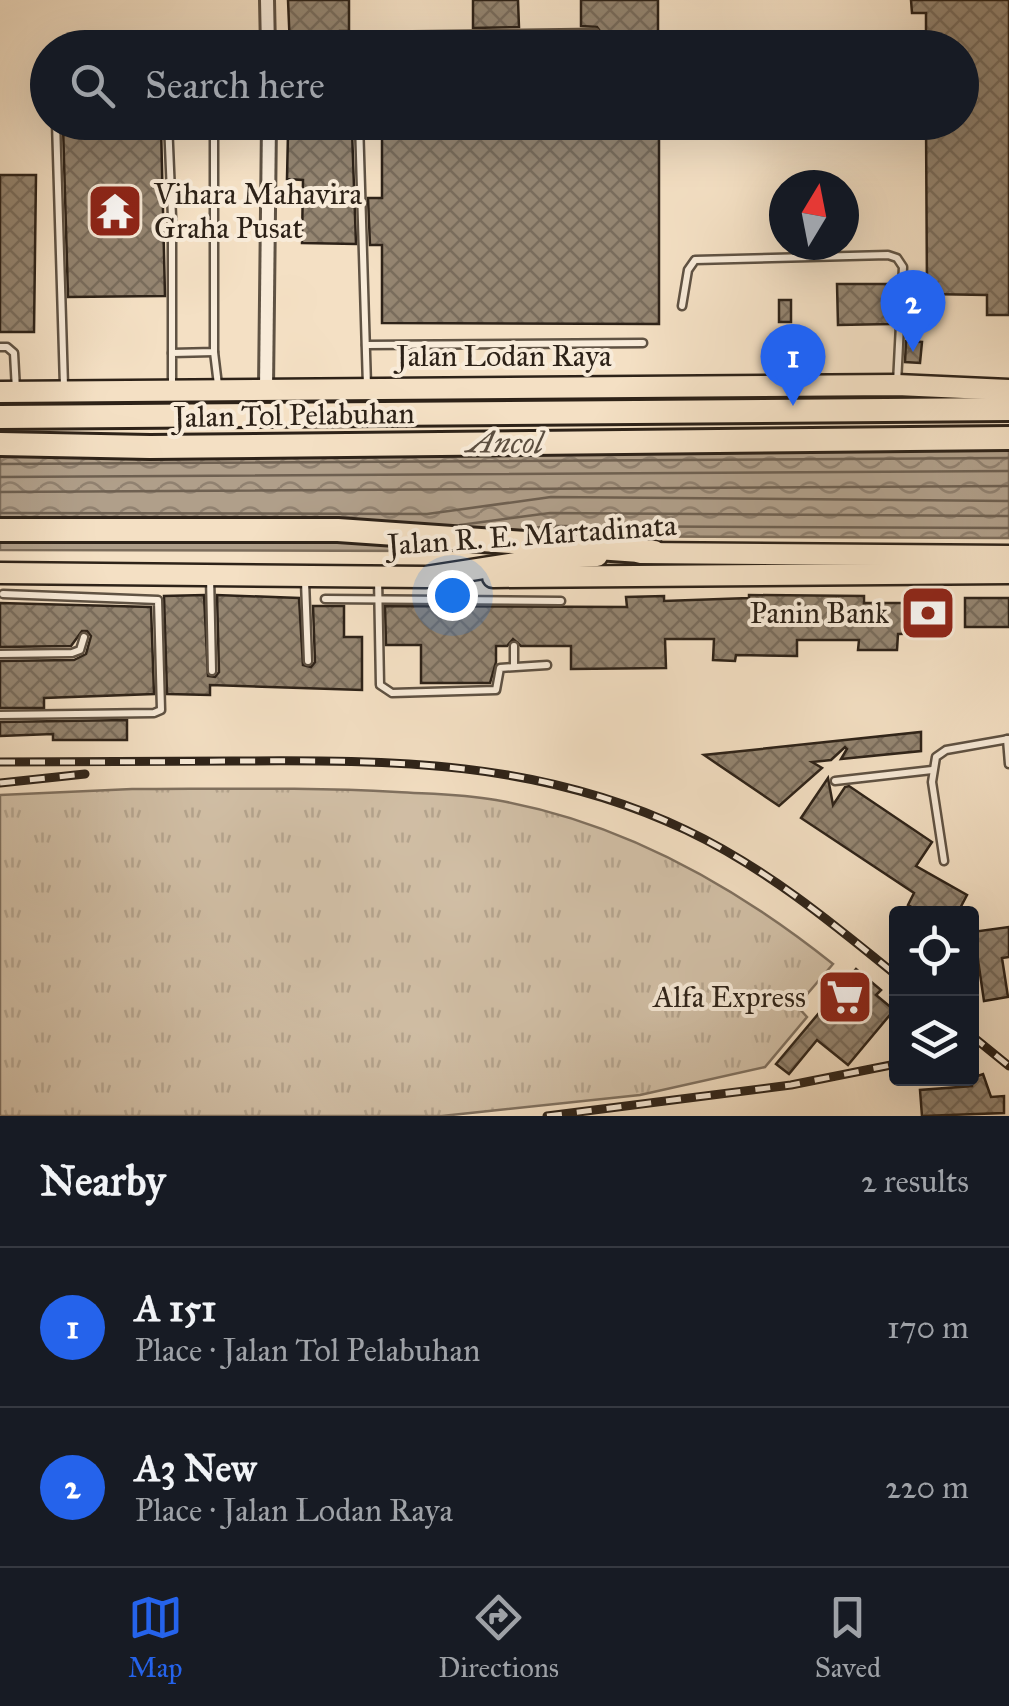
<!DOCTYPE html>
<meta charset="utf-8">
<style>
:root{--surface:#171b24;--page:#20242c;--text:#f1f3f6;--muted:#9ea1a6;--line:#363941;--accent:#2563eb}
body{margin:0;font-family:"IM FELL Great Primer",serif;background:var(--page);color:var(--text)}
.controls{position:absolute;right:30px;bottom:30px;display:grid;overflow:hidden;border-radius:10px;box-shadow:0 10px 40px #0002}
.controls button{width:90px;height:90px;display:grid;place-items:center;padding:0;border:0;border-bottom:2px solid var(--line);background:var(--surface);color:var(--text);font:50px sans-serif}
.compass{position:absolute;left:769px;top:170px;width:90px;height:90px;border-radius:50%;background:var(--surface);box-shadow:0 10px 40px #0002;rotate:10deg}
.you{position:absolute;left:452px;top:595px;width:35px;height:35px;margin:-25px;border:8px solid #fff;border-radius:50%;background:#1a73e8;box-shadow:0 0 0 15px #1a73e833}
.badge{display:grid;place-items:center;width:65px;height:65px;border-radius:50%;background:var(--accent);color:#fff;font-size:32px;font-weight:700}
.pin{position:absolute;translate:-50% -82px;filter:drop-shadow(0 2px 5px #0008)}
.pin::after{content:'';position:absolute;top:52px;width:35px;height:30px;background:inherit;clip-path:polygon(0 0,100% 0,50% 100%)}
.list{margin:0;padding:0;list-style:none}
h2{display:flex;justify-content:space-between;align-items:center;height:130px;margin:0;padding:0 40px;font-size:42px}
h2 small{font-size:32px;font-weight:400;color:var(--muted)}
.list li{display:grid;grid-template-columns:65px 1fr auto;gap:30px;align-items:center;box-sizing:border-box;height:160px;padding:0 40px;border-top:2px solid var(--line)}
.list b{display:block;font-size:38px;white-space:nowrap}
.list p{margin:0;font-size:32px;white-space:nowrap;color:var(--muted)}
.list em{font-size:32px;font-style:normal;color:var(--muted)}
.icon{flex:none;width:55px;height:55px;fill:none;stroke:currentColor;stroke-width:2;stroke-linecap:round;stroke-linejoin:round}
.map{position:relative;flex:none;width:1009px;height:1116px;overflow:hidden}
.search{position:absolute;background:var(--surface);box-shadow:0 10px 40px #0002;left:30px;right:30px;top:30px;height:110px;display:flex;align-items:center;gap:25px;box-sizing:border-box;padding:0 35px;border-radius:55px;color:var(--muted);font-size:38px}
.sheet{height:450px;background:var(--surface)}
nav{display:flex;justify-content:space-around;align-items:center;box-sizing:border-box;height:140px;border-top:2px solid var(--line);background:var(--surface);font-size:28px;color:var(--muted)}
nav a{display:grid;justify-items:center;gap:5px}
nav .on{color:var(--accent)}
.map>svg:first-child{display:block}
.grass{fill:url(#grass-tufts);stroke:#807160;stroke-width:2.5}
.water{fill:url(#water-waves);stroke:#7c6d5c;stroke-width:2.5}
.lines{fill:none;stroke-linecap:round;stroke-linejoin:round}
.shore{stroke:#6e6051;stroke-width:2.5}
.building{fill:url(#building-cross-hatch);stroke:#2d2218;stroke-width:2.5}
.service-casing{stroke:#5f5243;stroke-width:11}
.minor-casing{stroke:#5f5243;stroke-width:18}
.trunk-casing{stroke:#2d2218;stroke-width:25}
.motorway-casing{stroke:#2d2218;stroke-width:28}
.service{stroke:#f8ebd9;stroke-width:6}
.minor{stroke:#f8ebd9;stroke-width:12}
.trunk{stroke:#f4e0c4;stroke-width:20}
.motorway{stroke:#f4e0c4;stroke-width:22}
.rail-casing{stroke:#2d2218;stroke-width:9}
.rail{stroke:#f8ebd9;stroke-width:5;stroke-dasharray:15;stroke-linecap:butt}
.labels{text-anchor:middle;stroke-width:8;stroke-linejoin:round;paint-order:stroke}
.poi-label{font-size:30px;fill:#2d2218;stroke:#f8ebd9;text-anchor:end}
.street-label{font-size:30px;fill:#2d2218;stroke:#f8ebd9}
.water-label{font-size:32px;font-style:italic;fill:#5b4e40;stroke:#f8ebd9}
</style>
<div class="map">
<svg width="1009" height="1116" viewBox="0 0 1009 1116">
<defs>
<pattern id="grass-tufts" width="24" height="20" patternUnits="userSpaceOnUse" patternTransform="scale(2.5)"><rect width="24" height="20" fill="#d2c0a7"/><path d="M3 7l-1-3M5 7V3M7 7l1-3M15 17l-1-3M17 17v-4M19 17l1-3" fill="none" stroke="#b5a58f"/></pattern>
<pattern id="water-waves" width="16" height="10" patternUnits="userSpaceOnUse" patternTransform="scale(2.5)"><rect width="16" height="10" fill="#b09f8a"/><path d="M0 5q4-4 8 0t8 0" fill="none" stroke="#908170"/></pattern>
<pattern id="building-cross-hatch" width="8" height="8" patternUnits="userSpaceOnUse" patternTransform="scale(2.5)"><rect width="8" height="8" fill="#948571"/><path d="M0 0l8 8M0 8l8-8" fill="none" stroke="#796c5c"/></pattern>
</defs>
<rect width="100%" height="100%" fill="#f4e0c4"/>
<filter id="stains"><feTurbulence type="fractalNoise" baseFrequency=".002" numOctaves="4"/><feColorMatrix values="0 0 0 0 .2 0 0 0 0 .09 0 0 0 0 .02 0 0 0 .5 -.17"/></filter>
<radialGradient id="worn" r=".72"><stop offset=".6" stop-color="#630" stop-opacity="0"/><stop offset="1" stop-color="#630" stop-opacity=".3"/></radialGradient>
<path class="grass" d="M132 789C220 789 309 787 397 792 430 794 463 794 496 800 622 822 734 885 833 964L797 1006 807 1017 765 1067 640 1095 442 1116H0V795Z"/>
<path class="water" d="M1009 449V538L550 536 429 551 0 550V455Z"/>
<g class="lines">
<g class="shore">
<path d="M0 464 1009 458"/>
<path d="M0 477 1009 471"/>
<path d="M0 492 1009 486"/>
<path d="M0 513 427 514 551 497 1009 501"/>
<path d="M460 525 550 513 1009 516"/>
<path d="M523 529 550 526 1009 528"/>
</g>
</g>
<g class="building">
<path d="M288 0H349V31H340L339 48H290Z"/>
<path d="M473 0H518L519 27 473 28Z"/>
<path d="M581 0H658V48H581V40L598 39 602 34 597 27 581 26Z"/>
<path d="M911 0H1009V315H987V295L927 294 926 122H962V48H926V13H912Z"/>
<path d="M519 41V48H474V42Z"/>
<path d="M424 42V48H382V43Z"/>
<path d="M382 122H659V324L382 323V245H370L368 198H382Z"/>
<path d="M63 126H161L165 296 68 297Z"/>
<path d="M352 130 356 244 302 243 303 180 287 179 288 133Z"/>
<path d="M0 175H36L34 332H0Z"/>
<path d="M837 284H891V324L838 325Z"/>
<rect x="779" y="300" width="12" height="22"/>
<path d="M906 341 922 342 920 363 905 362Z"/>
<path d="M938 593 939 633 898 634 897 650H858L859 640H797V656L736 655 735 661 713 660 714 639H665L666 668 571 669V646H521L513 639 507 646H496V662L490 683H421V645H386L385 606 627 607 626 597 664 596V601L749 598V595L864 596V603H918L917 594Z"/>
<path d="M204 595 208 676 215 677 219 672 217 595 299 598 303 665 311 667 315 662 313 606H344V637H362V690L210 685V695L167 694 164 596Z"/>
<rect x="965" y="598" width="44" height="29"/>
<path d="M0 603 151 607 154 694 44 698V708H0V661L74 660 86 654 91 636 87 631H82L71 646 0 647Z"/>
<path d="M127 720V740H53V734L0 736V722Z"/>
<path d="M921 732V751L841 759 847 749 845 747 831 760 812 762 822 768 779 806 704 755Z"/>
<path d="M828 778 833 805 845 787 849 786 932 842 916 866 967 895 957 914H924L908 905 914 893 801 818Z"/>
<path d="M1009 927V957L1002 958 1008 997 984 1001 978 960 972 961V932Z"/>
<path d="M856 969 881 990 876 995 894 1010 848 1065 817 1040 789 1074 776 1064Z"/>
<path d="M983 1074 991 1097 1004 1096V1113L922 1116 920 1090 972 1086V1078Z"/>
</g>
<g class="lines">
<g class="service-casing">
<g id="service">
<path d="M361 48 373 36 595 33"/>
<path d="M56 122 64 386"/>
<path d="M168 122 172 217V353"/>
<path d="M359 122 367 386"/>
<path d="M682 306 688 270 695 260 888 255 897 258 903 267 897 383"/>
<path d="M366 345 643 343"/>
<path d="M0 347H7L14 353 16 390"/>
<path d="M214 352 218 385"/>
<path d="M172 389V353L214 352V122"/>
<path d="M210 576 212 671"/>
<path d="M378 578 380 685 392 693 496 690 500 668 547 665"/>
<path d="M305 581 308 661"/>
<path d="M325 599 561 601"/>
<path d="M0 654 72 653 80 650 84 637"/>
<path d="M514 666V646"/>
<path d="M0 715 154 713 161 710 158 600 3 594"/>
<path d="M1007 739 1009 764"/>
<path d="M835 781 932 770"/>
<path d="M944 861 932 782 936 757 946 750 1009 739"/>
</g>
</g>
<g class="minor-casing">
<g id="minor">
<path d="M267 0 268 48"/>
<path d="M266 388 269 122"/>
</g>
</g>
<g class="trunk-casing">
<g id="trunk">
<path d="M0 392 897 385 1009 390"/>
<path d="M640 553 1009 556"/>
<path d="M0 573 426 577 541 559 597 556"/>
<path d="M493 577 1009 573"/>
</g>
</g>
<g class="motorway-casing">
<g id="motorway">
<path d="M0 417 1009 409"/>
<path d="M0 444 150 447 1009 438"/>
<path d="M0 530H338L654 552"/>
</g>
</g>
<use href="#service" class="service"/>
<use href="#minor" class="minor"/>
<use href="#trunk" class="trunk"/>
<use href="#motorway" class="motorway"/>
<g class="rail-casing">
<g id="rail">
<path d="M0 762C78 762 156 762 234 761 394 760 538 760 686 830 764 867 830 921 896 975"/>
<path d="M0 783 85 774"/>
<path d="M972 1036 1009 1066"/>
<path d="M547 1116 791 1085 896 1064"/>
</g>
</g>
<use href="#rail" class="rail"/>
</g>
<defs>
<g id="temple-square" transform="scale(2.875)"><rect x="-9" y="-9" width="18" height="18" rx="4" fill="#8f2418" stroke="#f8ebd9"/><path d="M0-6L5-2H3V0L6.5 2.5H4V6H1.5V3h-3V6H-4V2.5H-6.5L-3 0V-2H-5Z" fill="#fff"/></g>
<g id="bank-square" transform="scale(2.875)"><rect x="-9" y="-9" width="18" height="18" rx="4" fill="#8f2418" stroke="#f8ebd9"/><path d="M-6-4H6V4H-6ZM0-2.3a2.3 2.3 0 1 0 0 4.6a2.3 2.3 0 1 0 0-4.6Z" fill="#fff"/></g>
<g id="supermarket-square" transform="scale(2.875)"><rect x="-9" y="-9" width="18" height="18" rx="4" fill="#8f2418" stroke="#f8ebd9"/><path d="M-6-5.5h2.5l.6 2H6L4.5 2H-2.5L-4.4-4H-6ZM-1.5 3.2a1.3 1.3 0 1 0 .1 0ZM3 3.2a1.3 1.3 0 1 0 .1 0Z" fill="#fff"/></g>
</defs>
<g fill-rule="evenodd">
<use href="#temple-square" x="115" y="211"/>
<use href="#bank-square" x="928" y="613"/>
<use href="#supermarket-square" x="845" y="997"/>
</g>
<g class="labels">
<g class="poi-label">
<text x="154" y="204" text-anchor="start">Vihara Mahavira<tspan x="154" dy="34">Graha Pusat</tspan></text>
<text x="889" y="623">Panin Bank</text>
<text x="806" y="1007">Alfa Express</text>
</g>
<g class="street-label">
<text x="504" y="366">Jalan Lodan Raya</text>
<text transform="translate(294 415) rotate(-1)" y="10">Jalan Tol Pelabuhan</text>
<text transform="translate(532 535) rotate(-4)" y="10">Jalan R. E. Martadinata</text>
</g>
<g class="water-label">
<text transform="translate(505 442) rotate(1)" y="11">Ancol</text>
</g>
</g>
<rect width="100%" height="100%" filter="url(#stains)"/>
<rect width="100%" height="100%" fill="url(#worn)"/>
</svg>
<div class="controls">
<button><svg class="icon" aria-label="locate" viewBox="0 0 24 24"><circle cx="12" cy="12" r="6"/><path d="M12 2v4M12 18v4M2 12h4M18 12h4"/></svg></button>
<button><svg class="icon" aria-label="layers" viewBox="0 0 24 24"><path d="M12 4l9 5-9 5-9-5zM3 14l9 5 9-5"/></svg></button>
</div>
<svg class="compass" viewBox="-18 -18 36 36"><path d="M0-13l5 13h-10z" fill="#e53935"/><path d="M0 13l5-13h-10z" fill="#9ea1a6"/></svg>
<div class="you"></div>
<div class="pin badge" style="left:793px;top:406px">1</div>
<div class="pin badge" style="left:913px;top:352px">2</div>
<div class="search"><svg class="icon" aria-label="search" viewBox="0 0 24 24"><circle cx="10" cy="10" r="6"/><path d="M15 15l6 6"/></svg>Search here</div>
</div>
<section class="sheet">
<h2>Nearby<small>2 results</small></h2>
<ul class="list">
<li><span class="badge">1</span><div><b>A 151</b><p>Place · Jalan Tol Pelabuhan</p></div><em>170 m</em></li>
<li><span class="badge">2</span><div><b>A3 New</b><p>Place · Jalan Lodan Raya</p></div><em>220 m</em></li>
</ul>
</section>
<nav>
<a class="on"><svg class="icon" aria-label="map" viewBox="0 0 24 24"><path d="M3 6l6-2 6 2 6-2v14l-6 2-6-2-6 2zM9 4v14M15 6v14"/></svg>Map</a>
<a><svg class="icon" aria-label="directions" viewBox="0 0 24 24"><path d="M12 3l9 9-9 9-9-9zM9 14v-3h6M13 9l2 2-2 2"/></svg>Directions</a>
<a><svg class="icon" aria-label="saved" viewBox="0 0 24 24"><path d="M7 4h10v16l-5-4-5 4z"/></svg>Saved</a>
</nav>
